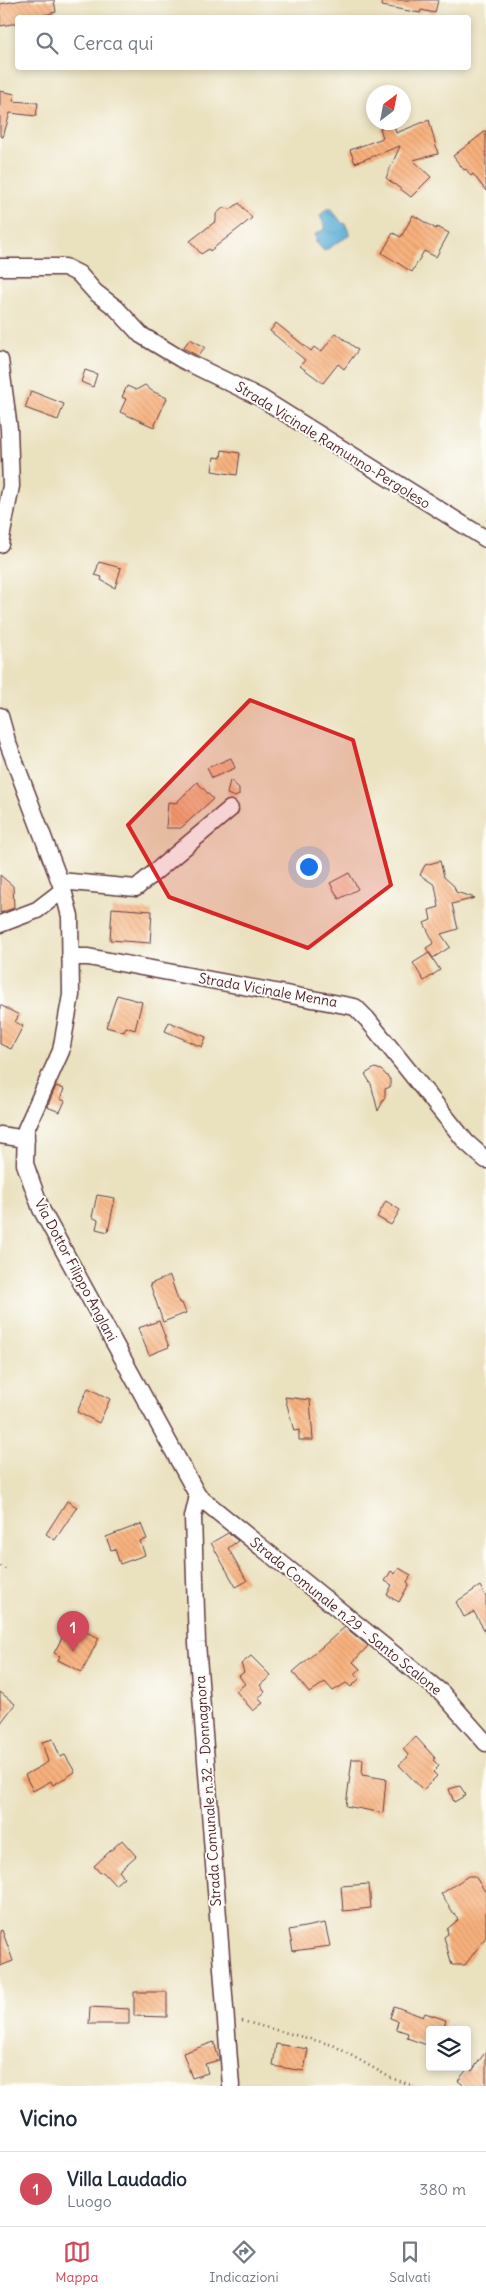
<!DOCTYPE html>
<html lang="it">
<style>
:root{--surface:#fff;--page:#f2f2f3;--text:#1f2937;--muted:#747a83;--line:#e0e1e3;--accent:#d1495b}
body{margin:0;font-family:Delius,sans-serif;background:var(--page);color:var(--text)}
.controls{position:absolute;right:15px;bottom:15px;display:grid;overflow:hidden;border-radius:5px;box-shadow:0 2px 8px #0003}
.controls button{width:45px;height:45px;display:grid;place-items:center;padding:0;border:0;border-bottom:1px solid var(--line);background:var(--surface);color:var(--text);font:25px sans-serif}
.compass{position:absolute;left:366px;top:85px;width:45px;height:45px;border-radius:50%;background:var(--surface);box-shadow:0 2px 8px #0003;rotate:32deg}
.you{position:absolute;left:308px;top:866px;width:18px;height:18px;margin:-12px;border:4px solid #fff;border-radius:50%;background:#1a73e8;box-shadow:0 0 0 8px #1a73e833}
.badge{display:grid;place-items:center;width:32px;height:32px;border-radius:50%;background:var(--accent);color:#fff;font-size:16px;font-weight:700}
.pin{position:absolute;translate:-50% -41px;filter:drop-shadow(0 1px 2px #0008)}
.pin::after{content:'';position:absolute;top:26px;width:18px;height:15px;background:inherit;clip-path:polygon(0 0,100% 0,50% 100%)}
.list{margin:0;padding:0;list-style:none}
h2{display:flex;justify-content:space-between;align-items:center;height:65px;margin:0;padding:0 20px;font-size:21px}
h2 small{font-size:16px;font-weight:400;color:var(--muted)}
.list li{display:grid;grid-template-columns:32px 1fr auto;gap:15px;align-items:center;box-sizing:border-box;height:75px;padding:0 20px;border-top:1px solid var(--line)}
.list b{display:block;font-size:19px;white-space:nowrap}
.list p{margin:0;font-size:16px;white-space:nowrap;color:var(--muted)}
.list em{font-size:16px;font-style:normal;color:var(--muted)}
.icon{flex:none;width:28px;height:28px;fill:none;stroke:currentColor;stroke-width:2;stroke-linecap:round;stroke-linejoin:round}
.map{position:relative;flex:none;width:486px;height:2086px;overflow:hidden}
.search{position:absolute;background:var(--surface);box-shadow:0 2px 8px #0003;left:15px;right:15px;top:15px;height:55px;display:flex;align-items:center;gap:12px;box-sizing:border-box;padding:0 18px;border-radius:5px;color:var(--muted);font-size:19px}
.sheet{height:140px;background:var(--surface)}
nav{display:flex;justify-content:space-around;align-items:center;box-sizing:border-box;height:70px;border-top:1px solid var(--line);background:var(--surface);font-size:14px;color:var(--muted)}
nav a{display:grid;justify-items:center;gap:2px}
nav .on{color:var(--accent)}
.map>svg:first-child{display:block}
.water{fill:url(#water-ripples);stroke:#526680}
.building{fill:url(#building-back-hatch)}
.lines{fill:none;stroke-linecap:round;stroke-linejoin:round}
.minor-casing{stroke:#623c41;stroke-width:19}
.path{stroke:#623c41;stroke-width:2.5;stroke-dasharray:1 4;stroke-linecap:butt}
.minor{stroke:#fff;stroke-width:16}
.marked{fill:#d62828;fill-opacity:0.2;stroke:#d62828;stroke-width:4;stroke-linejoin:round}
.labels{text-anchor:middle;stroke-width:4;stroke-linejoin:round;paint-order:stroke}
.street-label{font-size:14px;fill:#4a1f2b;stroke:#fdfcf7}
</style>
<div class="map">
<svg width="486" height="2086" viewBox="0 0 486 2086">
<defs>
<pattern id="water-ripples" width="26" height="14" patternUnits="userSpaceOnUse" patternTransform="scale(1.25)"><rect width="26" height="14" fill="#59acd4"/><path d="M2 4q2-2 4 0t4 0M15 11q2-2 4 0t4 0" fill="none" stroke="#4c8bac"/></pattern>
<pattern id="building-back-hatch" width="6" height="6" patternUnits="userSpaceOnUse" patternTransform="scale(1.25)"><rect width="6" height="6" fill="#f8b17d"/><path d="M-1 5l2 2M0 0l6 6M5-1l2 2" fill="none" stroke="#d6986c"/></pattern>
</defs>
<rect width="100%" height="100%" fill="#fdfcf7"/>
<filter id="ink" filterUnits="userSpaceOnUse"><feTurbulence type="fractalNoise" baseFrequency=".02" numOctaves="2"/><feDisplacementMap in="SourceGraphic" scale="10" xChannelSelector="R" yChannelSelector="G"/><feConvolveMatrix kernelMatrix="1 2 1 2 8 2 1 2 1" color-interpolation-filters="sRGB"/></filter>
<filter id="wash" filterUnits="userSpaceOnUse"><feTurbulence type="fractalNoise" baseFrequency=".0096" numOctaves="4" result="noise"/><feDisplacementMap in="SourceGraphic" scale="20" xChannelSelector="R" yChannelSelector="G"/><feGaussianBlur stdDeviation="1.12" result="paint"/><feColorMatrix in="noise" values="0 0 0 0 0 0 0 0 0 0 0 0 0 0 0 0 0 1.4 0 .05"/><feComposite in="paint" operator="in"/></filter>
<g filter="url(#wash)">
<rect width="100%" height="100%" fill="#eae1bf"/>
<path class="water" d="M326 209H331L343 224 345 223 350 235 324 251 315 241 317 239 314 235 326 228 320 216Z"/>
<g id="blocks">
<g class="building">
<path d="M23 0H54L56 12 32 18H18V23L0 26V4Z"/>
<path d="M383 0H438L435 13 421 10 420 13 382 6Z"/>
<path d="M0 91 15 94 13 101 38 103 36 116 10 113 3 137 0 136Z"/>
<path d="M429 120 438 154 413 160 431 177 411 197 386 178 400 146 355 163 350 150 383 138 380 128 394 125 396 133Z"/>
<path d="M486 131V191L473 174 471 176 466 169 464 170 453 156Z"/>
<path d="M239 203 252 218 210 251 209 249 201 254 190 241 216 221V214L223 208 231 209Z"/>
<path d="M413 215 436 229 437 227 449 233 436 257 424 251 412 272 382 253 393 233 401 237Z"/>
<path d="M276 323 311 351 314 347 321 352 336 333 358 350 344 369 338 364 323 383 300 366 305 360 270 331Z"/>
<path d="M190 339 205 347 198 356 183 348Z"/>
<path d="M85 370 97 374 93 387 81 382Z"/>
<path d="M145 385 152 391 167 398 154 427 120 412 126 399 122 397 127 386 136 390Z"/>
<path d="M31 391 64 404 58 420 25 408Z"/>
<path d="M222 450 240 453 237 475 212 471 214 457 221 458Z"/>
<path d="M99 562 121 568 115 588 101 580 102 577 95 575Z"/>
<path d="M231 758 235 768 212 778 207 768Z"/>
<path d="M230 780 239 788V795L235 797 227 794Z"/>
<path d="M197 782 213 799 181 828H166L168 802 176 803Z"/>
<path d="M440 861 444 877 454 886 456 892 475 898 452 904 458 929 441 934 450 947 433 958 426 948 434 943 424 923 431 920 429 910 439 907 435 885 420 875 425 865Z"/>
<path d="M349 873 358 889 339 899 330 883Z"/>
<path d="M0 875 13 886 14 908 0 913Z"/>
<path d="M112 908 152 911 150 943 110 940Z"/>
<path d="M429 953 440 970 424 981 413 963Z"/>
<path d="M117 995 142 1002 135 1030 126 1027 124 1032 106 1027Z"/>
<path d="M0 1005 19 1015 15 1022 23 1026 11 1049 0 1044Z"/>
<path d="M169 1022 206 1037 202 1047 165 1031Z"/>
<path d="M375 1068 381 1070 390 1079V1087L385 1089V1097L378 1111 371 1084 365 1074Z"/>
<path d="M56 1086 64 1089 60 1099 65 1101 60 1112 47 1107Z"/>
<path d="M97 1195 115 1198 108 1232 96 1229 98 1220 92 1217Z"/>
<path d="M386 1201 400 1210 391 1225 377 1217Z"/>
<path d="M170 1276 179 1303H182L186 1313 163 1322 150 1284Z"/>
<path d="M159 1321 169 1347 149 1355 138 1328Z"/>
<path d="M88 1388 110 1399 99 1423 77 1412Z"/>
<path d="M285 1397 310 1400 313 1440H299V1430L294 1431Z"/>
<path d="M67 1501 77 1507 55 1540 46 1534Z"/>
<path d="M141 1524 147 1539 140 1541 145 1555 120 1564 115 1549 111 1550 106 1537Z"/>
<path d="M228 1533 238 1541 228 1548 247 1581 236 1587 211 1543Z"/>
<path d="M399 1568 411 1575 407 1582 409 1584 399 1602 387 1595 392 1585 385 1581 391 1571 395 1574Z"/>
<path d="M480 1586 486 1597V1633L474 1612 464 1617 456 1602Z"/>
<path d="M345 1627 368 1646 353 1662 360 1669 355 1674 359 1679 351 1687 346 1683 333 1691 325 1682 309 1693 293 1672Z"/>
<path d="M79 1629 99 1638 82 1672 58 1660 60 1656 54 1653 64 1634 74 1639Z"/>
<path d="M251 1656 271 1676 260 1685 265 1692 258 1698 263 1703 253 1711 236 1691 245 1684 239 1676 244 1672 241 1664Z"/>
<path d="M0 1692 15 1704 0 1724Z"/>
<path d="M416 1737 435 1758 433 1760 439 1766 433 1772 437 1776 423 1790 399 1765 409 1756 403 1749Z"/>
<path d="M53 1739 60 1757 65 1755 75 1772 53 1785 51 1781 33 1791 25 1775 48 1762 42 1742Z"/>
<path d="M352 1759H363L362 1775 386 1779 383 1813 346 1806Z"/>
<path d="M460 1786 466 1795 454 1802 449 1789Z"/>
<path d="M122 1840 136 1856 119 1871 124 1877 115 1885 103 1872 100 1873 94 1866Z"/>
<path d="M468 1876H475L486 1893V1937L465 1965H452L444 1937 448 1934 447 1929 458 1920 441 1894Z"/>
<path d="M369 1884 371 1908 343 1911 341 1886Z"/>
<path d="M325 1923 330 1946 293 1951 289 1930Z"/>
<path d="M2 1930 13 1961 0 1966V1931Z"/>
<path d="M134 1992H167V2017L134 2016Z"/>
<path d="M394 2006 423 2017 425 2013 446 2020 443 2030H430V2046L407 2038 408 2033 396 2029 398 2021 390 2018Z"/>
<path d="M90 2007 129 2009V2024H89Z"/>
<path d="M214 2042 219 2060 205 2064 208 2073 192 2078 183 2053Z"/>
<path d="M276 2044 308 2049 304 2071 273 2066Z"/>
<path d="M486 2051V2086H465L458 2081 468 2068 472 2071Z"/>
</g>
</g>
</g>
<g filter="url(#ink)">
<use href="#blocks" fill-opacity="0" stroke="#623c41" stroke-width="1"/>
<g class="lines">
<g class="minor-casing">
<g id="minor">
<path d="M0 267H65L79 274 95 292 116 308 141 335 181 359 261 398 486 539"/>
<path d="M0 360 9 429 11 486 0 544"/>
<path d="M0 716 7 741 63 890 70 916 71 995 61 1051 26 1129 25 1164 41 1209 198 1496 442 1693 486 1743"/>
<path d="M60 881 136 888 230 809"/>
<path d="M0 924 37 910 63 890"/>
<path d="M70 957H88L355 1007 367 1019 466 1142 486 1160"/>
<path d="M0 1135 26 1139"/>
<path d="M198 1496 193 1517 197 1643 231 2086"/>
</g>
</g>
<g class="path">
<path d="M0 1566 5 1569"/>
<path d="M242 2021 333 2045 391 2078 414 2086"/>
</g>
<use href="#minor" class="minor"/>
</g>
</g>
<path class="marked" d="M250 700 353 740 391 885 308 948 169 897 128 825Z"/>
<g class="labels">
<g class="street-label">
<text transform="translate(333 445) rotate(32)" y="5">Strada Vicinale Ramunno-Pergoleso</text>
<text transform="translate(268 990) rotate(10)" y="5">Strada Vicinale Menna</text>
<text transform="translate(76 1270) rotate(62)" y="5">Via Dottor Filippo Anglani</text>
<text transform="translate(346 1616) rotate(39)" y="5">Strada Comunale n.29 - Santo Scalone</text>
<text transform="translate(208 1791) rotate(-94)" y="5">Strada Comunale n.32 - Donnagnora</text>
</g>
</g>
</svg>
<div class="controls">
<button><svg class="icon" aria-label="layers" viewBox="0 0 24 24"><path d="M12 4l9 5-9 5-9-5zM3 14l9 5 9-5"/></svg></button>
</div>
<svg class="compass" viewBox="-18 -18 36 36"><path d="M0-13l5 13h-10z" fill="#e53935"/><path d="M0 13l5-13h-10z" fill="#747a83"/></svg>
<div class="you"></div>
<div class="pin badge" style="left:73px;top:1652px">1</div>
<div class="search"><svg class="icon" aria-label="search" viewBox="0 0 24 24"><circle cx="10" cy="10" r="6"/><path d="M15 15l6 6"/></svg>Cerca qui</div>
</div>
<section class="sheet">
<h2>Vicino<small></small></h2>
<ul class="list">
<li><span class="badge">1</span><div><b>Villa Laudadio</b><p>Luogo</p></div><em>380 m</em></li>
</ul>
</section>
<nav>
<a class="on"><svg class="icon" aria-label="map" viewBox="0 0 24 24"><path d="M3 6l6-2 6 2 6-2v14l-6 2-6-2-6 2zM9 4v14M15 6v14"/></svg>Mappa</a>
<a><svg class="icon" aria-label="directions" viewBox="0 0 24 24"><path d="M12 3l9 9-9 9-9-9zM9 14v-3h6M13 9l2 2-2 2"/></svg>Indicazioni</a>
<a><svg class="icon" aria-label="saved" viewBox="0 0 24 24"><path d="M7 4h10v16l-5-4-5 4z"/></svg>Salvati</a>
</nav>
